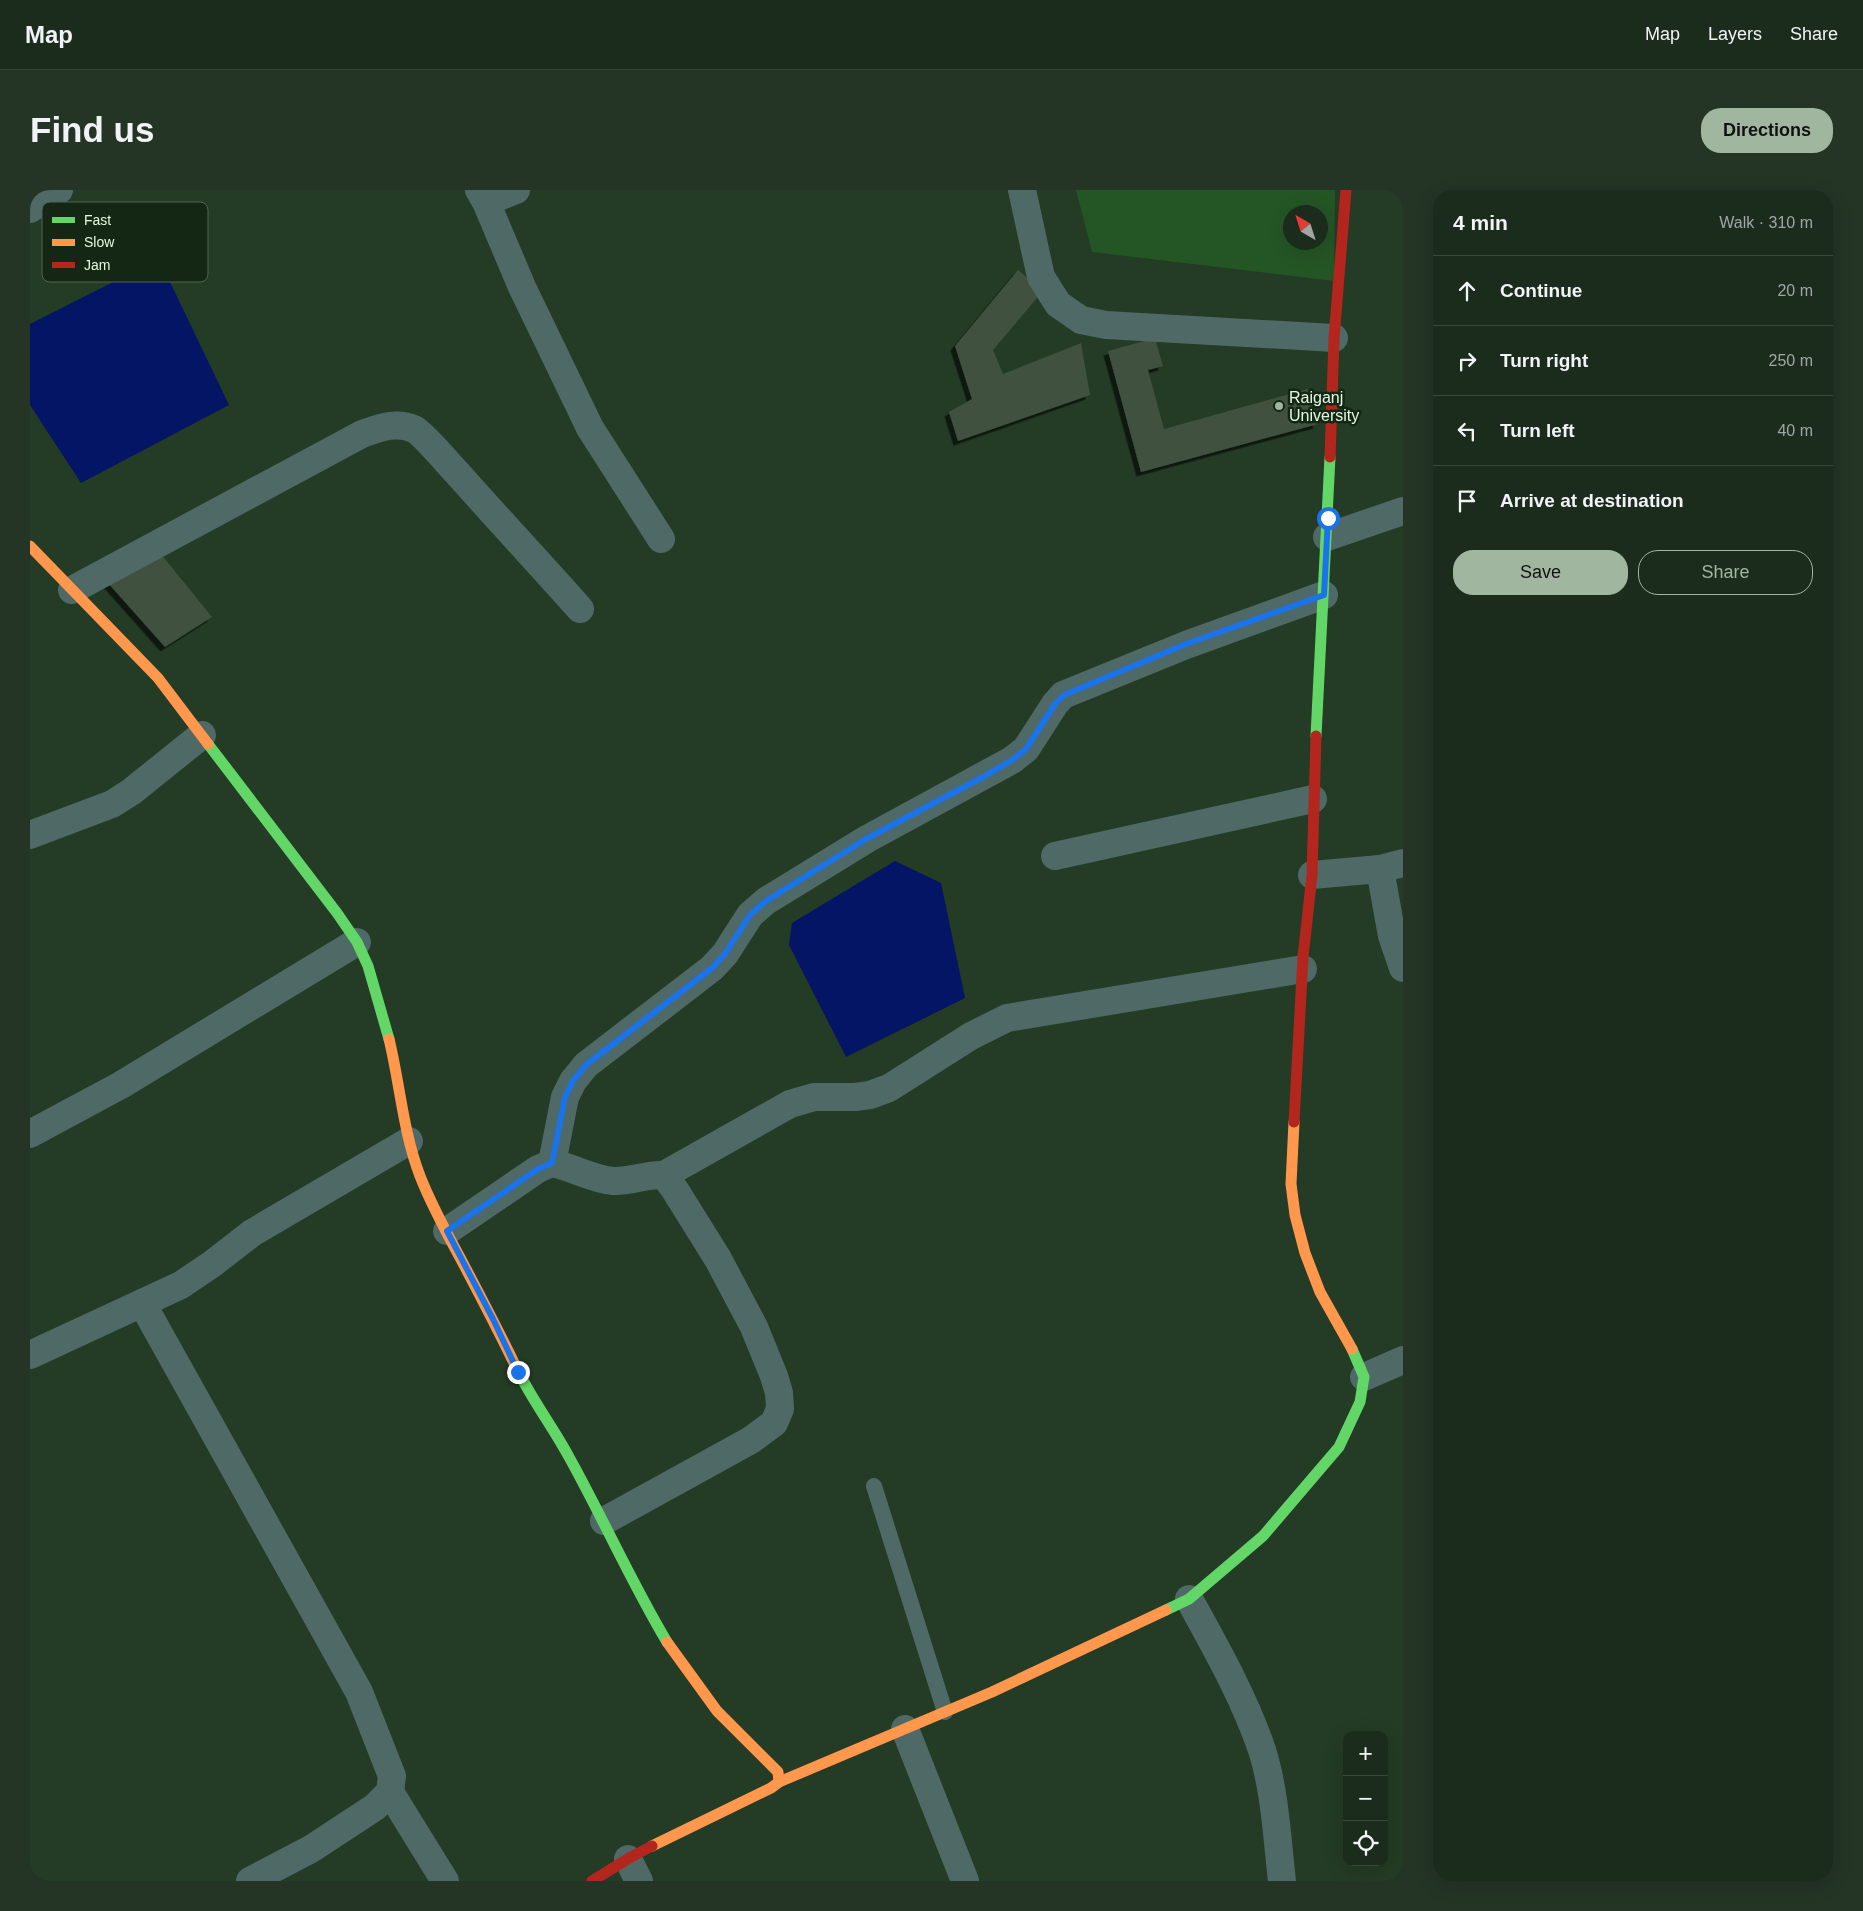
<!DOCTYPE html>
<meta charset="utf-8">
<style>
:root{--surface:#1b2c1c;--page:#243425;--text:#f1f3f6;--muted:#a0a7a3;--line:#39483b;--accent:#a0b69f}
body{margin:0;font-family:Helvetica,sans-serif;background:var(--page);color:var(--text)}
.controls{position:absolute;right:15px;bottom:15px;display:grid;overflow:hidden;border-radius:10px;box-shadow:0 5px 20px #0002}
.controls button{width:45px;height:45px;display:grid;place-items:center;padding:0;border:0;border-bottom:1px solid var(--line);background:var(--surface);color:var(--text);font:25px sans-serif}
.compass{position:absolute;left:1253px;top:15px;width:45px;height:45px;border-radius:50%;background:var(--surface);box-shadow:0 5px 20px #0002;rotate:321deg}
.stop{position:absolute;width:15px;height:15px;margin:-11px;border:4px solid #1a73e8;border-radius:50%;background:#fff}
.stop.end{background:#1a73e8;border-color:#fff;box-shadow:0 1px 5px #0008}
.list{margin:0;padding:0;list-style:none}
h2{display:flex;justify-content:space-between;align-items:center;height:65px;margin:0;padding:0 20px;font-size:21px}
h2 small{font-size:16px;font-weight:400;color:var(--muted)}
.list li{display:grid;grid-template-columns:32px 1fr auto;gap:15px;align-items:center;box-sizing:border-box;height:70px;padding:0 20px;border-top:1px solid var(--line)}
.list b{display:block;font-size:19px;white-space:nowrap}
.list em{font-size:16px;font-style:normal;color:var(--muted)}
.actions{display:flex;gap:10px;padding:15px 20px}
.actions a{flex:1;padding:11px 0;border:1px solid var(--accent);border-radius:20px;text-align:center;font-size:18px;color:var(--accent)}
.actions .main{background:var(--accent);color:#111}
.icon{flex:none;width:28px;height:28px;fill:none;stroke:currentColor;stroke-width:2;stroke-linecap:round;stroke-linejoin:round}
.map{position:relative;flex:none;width:1373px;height:1691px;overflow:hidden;border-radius:20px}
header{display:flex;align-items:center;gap:30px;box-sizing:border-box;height:70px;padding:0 25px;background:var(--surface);border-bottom:1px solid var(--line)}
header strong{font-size:24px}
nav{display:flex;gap:28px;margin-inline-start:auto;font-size:18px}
.intro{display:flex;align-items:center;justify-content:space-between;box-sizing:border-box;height:120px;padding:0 30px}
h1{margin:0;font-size:35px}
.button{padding:12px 22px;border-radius:20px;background:var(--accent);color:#111;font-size:18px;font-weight:700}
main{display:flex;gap:30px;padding:0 30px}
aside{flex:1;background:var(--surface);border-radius:20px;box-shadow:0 5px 20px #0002}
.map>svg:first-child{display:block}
.green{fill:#245525;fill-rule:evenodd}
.water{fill:#031564}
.building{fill:#3f513f;filter:url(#shadow)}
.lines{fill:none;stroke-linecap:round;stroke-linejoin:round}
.lane{stroke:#4f6966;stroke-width:16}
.street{stroke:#4f6966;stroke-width:28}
.fast{stroke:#63d668;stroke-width:11}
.slow{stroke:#ff974d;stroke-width:11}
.jam{stroke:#b3261e;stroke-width:11}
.route{stroke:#1a73e8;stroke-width:6}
.poi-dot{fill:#a0b69f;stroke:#142614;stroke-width:2}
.labels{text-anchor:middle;stroke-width:5;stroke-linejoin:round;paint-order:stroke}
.poi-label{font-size:16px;fill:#e2f9e1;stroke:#142614;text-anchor:start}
.key{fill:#142614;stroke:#526552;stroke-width:1}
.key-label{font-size:14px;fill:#e2f9e1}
</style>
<header>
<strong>Map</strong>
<nav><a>Map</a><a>Layers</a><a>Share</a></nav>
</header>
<div class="intro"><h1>Find us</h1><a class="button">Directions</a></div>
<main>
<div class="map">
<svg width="1373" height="1691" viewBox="0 0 1373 1691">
<defs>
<filter id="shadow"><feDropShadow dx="-4.5" dy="4.5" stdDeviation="0" flood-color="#0009"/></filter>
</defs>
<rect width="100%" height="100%" fill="#243b25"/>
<path class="green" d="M1046 0H1305L1304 91 1062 62ZM1260 22H1290V52H1260Z"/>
<g class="water">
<path d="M129 69 199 215 51 293 0 215V134Z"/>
<path d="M865 671 911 693 935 808 816 867 759 755 762 733Z"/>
</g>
<g class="building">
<path d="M988 80 1013 101 963 160 973 184 1051 153 1060 205 928 251 919 222 942 209 925 156Z"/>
<path d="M1125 148 1133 176 1118 180 1134 239 1278 199 1288 234 1111 282 1078 161Z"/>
<path d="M131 364 182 427 135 457 78 393Z"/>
</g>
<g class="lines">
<path class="lane" d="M844 1296 915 1522"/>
<g class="street">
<path d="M449 0 456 12 486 0"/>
<path d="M992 0 1011 87 1028 114 1051 130 1076 135 1304 148"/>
<path d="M456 12 492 97 560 238 631 349"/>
<path d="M0 19 29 0"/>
<path d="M1297 347 1373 321"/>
<path d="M42 400 332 244C349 238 366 231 384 239 395 245 419 275 429 285 469 330 510 374 550 419"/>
<path d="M0 645 82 614 101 602 172 545"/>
<path d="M1025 666 1283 609"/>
<path d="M1350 679 1362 746 1373 778"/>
<path d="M1282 685 1350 679 1373 673"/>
<path d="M0 944 91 895 327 752"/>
<path d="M522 973 535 907 543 891 556 875 682 778 695 764 720 725 736 711 837 649 982 570 996 559 1025 514 1033 505 1156 455 1294 405"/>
<path d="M634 985 760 914 784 907H825L840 905 859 898 941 846 977 828 1273 779"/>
<path d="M417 1041 508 979 522 973C542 977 562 989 583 991 600 992 616 984 634 985L645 1000 688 1069 724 1137 744 1186 749 1203 750 1219 744 1233 721 1250 574 1331"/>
<path d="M112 1113 329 1502 362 1586 360 1602 345 1617 281 1659 220 1691"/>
<path d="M0 1165 151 1095 182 1074 222 1043 379 951"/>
<path d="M1334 1187 1373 1170"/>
<path d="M1159 1409C1186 1458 1214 1507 1232 1560 1245 1601 1247 1648 1252 1691"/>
<path d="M875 1539 935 1691"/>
<path d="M360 1602 415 1691"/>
<path d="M598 1669 609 1691"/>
</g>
<g class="fast">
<path d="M1286 546 1300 267"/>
<path d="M178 554 307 723 327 752 338 776 359 849"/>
<path d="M487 1179C502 1210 523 1237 539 1267 573 1328 601 1392 637 1452"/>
<path d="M1136 1420 1159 1409 1233 1346 1309 1257 1330 1212 1334 1187 1322 1159"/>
</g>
<g class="slow">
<path d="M0 356 128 488 178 554"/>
<path d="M359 849C370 894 373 942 390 986 402 1017 419 1047 435 1077 453 1111 470 1144 487 1179"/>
<path d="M1264 932 1261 994 1265 1025 1275 1063 1290 1102 1322 1159"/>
<path d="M749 1592 962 1502 1136 1420"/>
<path d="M622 1656 741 1598 749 1592 748 1582 687 1521 637 1452"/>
</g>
<g class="jam">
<path d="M1300 267 1304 148 1316 0"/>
<path d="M1264 932 1273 767 1282 685 1286 546"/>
<path d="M562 1691 601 1667 622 1656"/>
</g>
</g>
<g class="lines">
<path class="route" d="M488 1182 463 1129 417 1041 508 979 522 973 535 907 543 891 556 875 682 778 695 764 720 725 736 711 836 649 953 587 982 570 996 559 1025 514 1034 505 1156 454 1294 405 1298 328"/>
</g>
<circle class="poi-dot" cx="1249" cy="216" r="5"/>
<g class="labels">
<g class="poi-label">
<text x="1259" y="213">Raiganj<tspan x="1259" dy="18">University</tspan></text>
</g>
</g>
<rect x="12" y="12" width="166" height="80" rx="8" class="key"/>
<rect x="22" y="27" width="23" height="6" fill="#63d668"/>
<rect x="22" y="49" width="23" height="7" fill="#ff974d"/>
<rect x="22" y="72" width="23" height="6" fill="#b3261e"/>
<g class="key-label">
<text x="54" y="35">Fast</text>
<text x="54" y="57">Slow</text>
<text x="54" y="80">Jam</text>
</g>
</svg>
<div class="controls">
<button>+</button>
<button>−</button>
<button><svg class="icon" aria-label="locate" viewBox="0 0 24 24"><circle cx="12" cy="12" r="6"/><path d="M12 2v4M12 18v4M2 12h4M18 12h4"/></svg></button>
</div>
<svg class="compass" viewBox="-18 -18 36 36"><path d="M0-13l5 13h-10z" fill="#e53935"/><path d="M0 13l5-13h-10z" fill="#a0a7a3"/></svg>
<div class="stop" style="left:1298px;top:328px"></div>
<div class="stop end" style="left:488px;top:1182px"></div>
</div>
<aside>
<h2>4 min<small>Walk · 310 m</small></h2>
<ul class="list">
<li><svg class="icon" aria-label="ahead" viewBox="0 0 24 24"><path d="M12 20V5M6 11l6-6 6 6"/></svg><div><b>Continue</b></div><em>20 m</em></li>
<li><svg class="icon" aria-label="right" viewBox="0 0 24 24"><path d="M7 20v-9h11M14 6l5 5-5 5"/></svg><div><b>Turn right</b></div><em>250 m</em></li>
<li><svg class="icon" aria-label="left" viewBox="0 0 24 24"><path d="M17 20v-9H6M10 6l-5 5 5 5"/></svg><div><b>Turn left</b></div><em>40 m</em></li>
<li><svg class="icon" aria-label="arrive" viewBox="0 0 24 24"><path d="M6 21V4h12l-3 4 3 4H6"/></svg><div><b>Arrive at destination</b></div></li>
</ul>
<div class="actions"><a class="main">Save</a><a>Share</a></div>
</aside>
</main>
